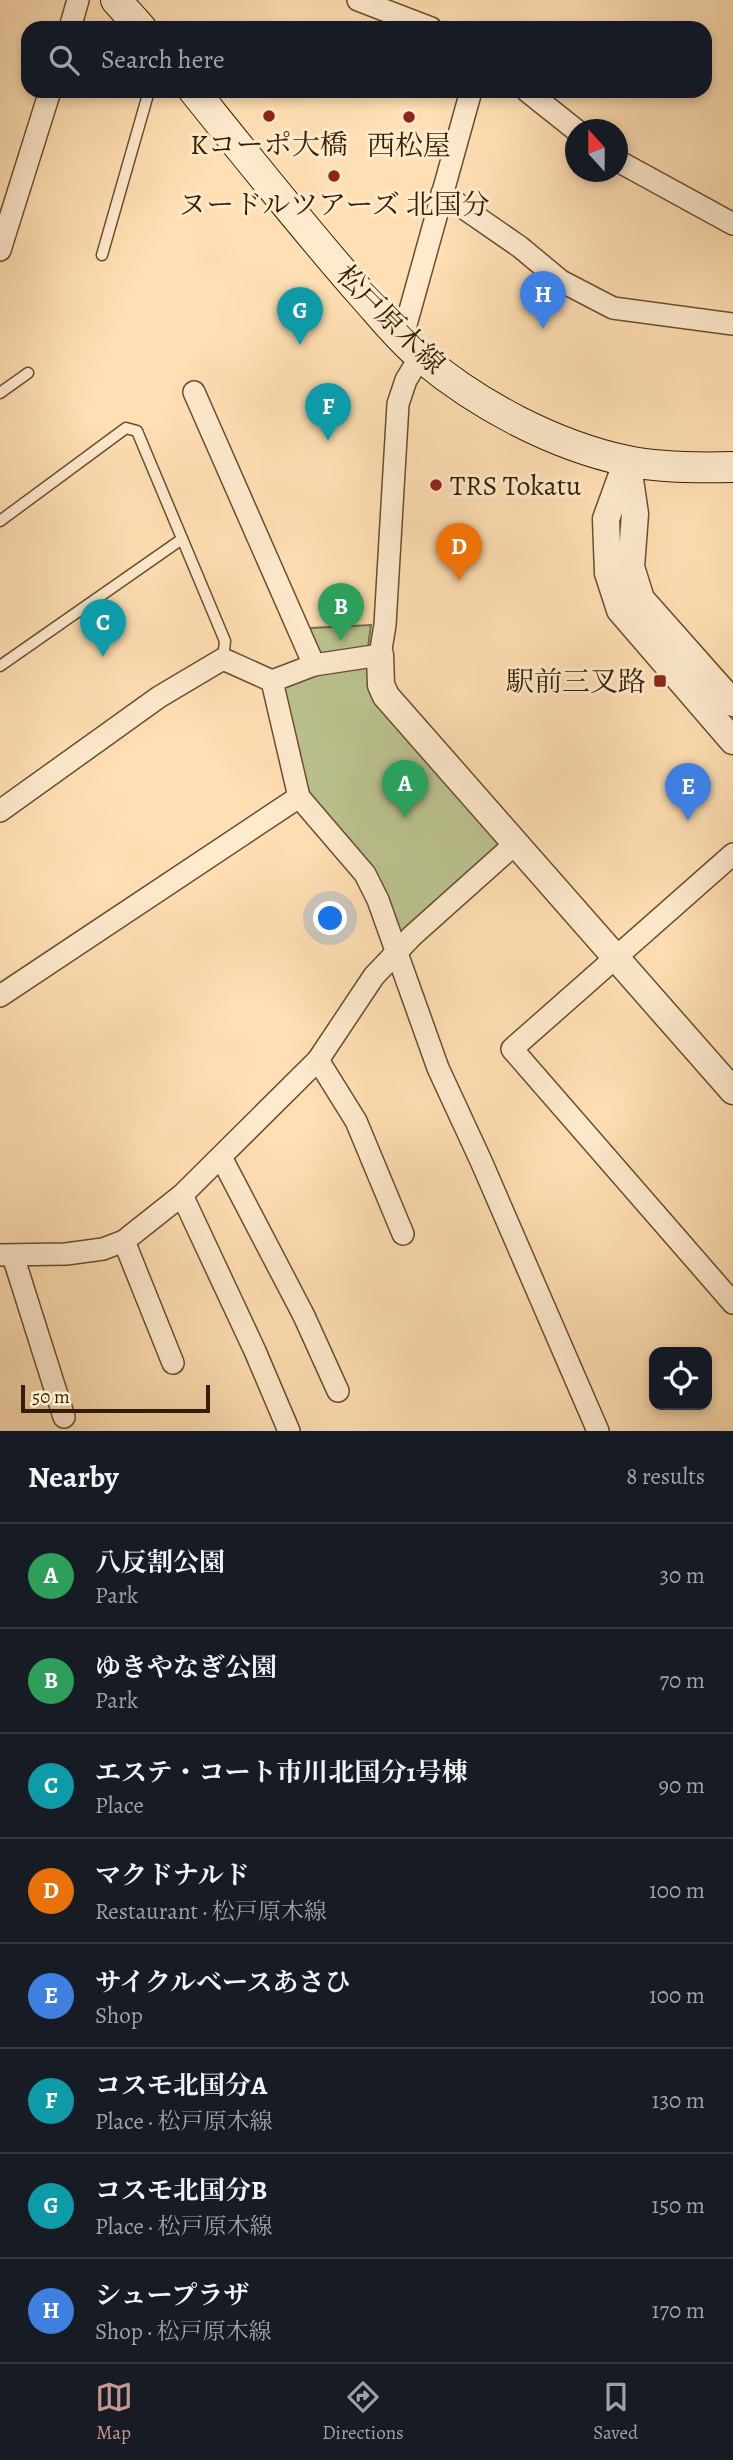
<!DOCTYPE html>
<meta charset="utf-8">
<style>
:root{--surface:#171b24;--page:#20242c;--text:#f1f3f6;--muted:#9ea1a6;--line:#363941;--accent:#c59692}
body{margin:0;font-family:Alegreya,"Noto Serif JP",serif;background:var(--page);color:var(--text)}
.controls{position:absolute;right:21px;bottom:21px;display:grid;overflow:hidden;border-radius:14px;box-shadow:0 4px 10px #0003}
.controls button{width:63px;height:63px;display:grid;place-items:center;padding:0;border:0;border-bottom:2px solid var(--line);background:var(--surface);color:var(--text);font:35px sans-serif}
.compass{position:absolute;left:565px;top:119px;width:63px;height:63px;border-radius:50%;background:var(--surface);box-shadow:0 4px 10px #0003;rotate:339deg}
.scale{position:absolute;left:21px;bottom:18px;width:189px;box-sizing:border-box;padding-left:7px;border:4px solid #351f00;border-top:0;font-size:19px;line-height:24px;white-space:nowrap;color:#351f00;-webkit-text-stroke:5px #ffeace;paint-order:stroke}
.you{position:absolute;left:331px;top:919px;width:24px;height:24px;margin:-18px;border:5px solid #fff;border-radius:50%;background:#1a73e8;box-shadow:0 0 0 10px #1a73e833}
.badge{display:grid;place-items:center;width:46px;height:46px;border-radius:50%;background:var(--accent);color:#fff;font-size:23px;font-weight:700}
.pin{position:absolute;translate:-50% -58px;filter:drop-shadow(0 2px 4px #0008)}
.pin::after{content:'';position:absolute;top:37px;width:24px;height:21px;background:inherit;clip-path:polygon(0 0,100% 0,50% 100%)}
.list{margin:0;padding:0;list-style:none}
h2{display:flex;justify-content:space-between;align-items:center;height:91px;margin:0;padding:0 28px;font-size:30px}
h2 small{font-size:23px;font-weight:400;color:var(--muted)}
.list li{display:grid;grid-template-columns:46px 1fr auto;gap:21px;align-items:center;box-sizing:border-box;height:105px;padding:0 28px;border-top:2px solid var(--line)}
.list b{display:block;font-size:26px;white-space:nowrap}
.list p{margin:0;font-size:23px;white-space:nowrap;color:var(--muted)}
.list em{font-size:23px;font-style:normal;color:var(--muted)}
.icon{flex:none;width:38px;height:38px;fill:none;stroke:currentColor;stroke-width:2;stroke-linecap:round;stroke-linejoin:round}
.map{position:relative;flex:none;width:733px;height:1431px;overflow:hidden}
.search{position:absolute;background:var(--surface);box-shadow:0 4px 10px #0003;left:21px;right:21px;top:21px;height:77px;display:flex;align-items:center;gap:18px;box-sizing:border-box;padding:0 24px;border-radius:21px;color:var(--muted);font-size:26px}
.sheet{height:931px;background:var(--surface)}
nav{display:flex;justify-content:space-around;align-items:center;box-sizing:border-box;height:98px;border-top:2px solid var(--line);background:var(--surface);font-size:19px;color:var(--muted)}
nav a{display:grid;justify-items:center;gap:4px}
nav .on{color:var(--accent)}
.map>svg:first-child{display:block}
.green{fill:#bbc390;stroke:#787148;stroke-width:2}
.lines{fill:none;stroke-linecap:round;stroke-linejoin:round}
.service-casing{stroke:#684f2d;stroke-width:13}
.minor-casing{stroke:#684f2d;stroke-width:24}
.tertiary-casing{stroke:#684f2d;stroke-width:29}
.secondary-casing{stroke:#351f00;stroke-width:32}
.service{stroke:#ffeace;stroke-width:10}
.minor{stroke:#ffeace;stroke-width:21}
.tertiary{stroke:#ffeace;stroke-width:26}
.secondary{stroke:#ffeace;stroke-width:30}
.poi-dot{fill:#8f2418;stroke:#ffeace;stroke-width:2.5}
.labels{text-anchor:middle;stroke-width:6;stroke-linejoin:round;paint-order:stroke}
.poi-label{font-size:28px;fill:#351f00;stroke:#ffeace}
.street-label{font-size:28px;fill:#351f00;stroke:#ffeace}
</style>
<div class="map">
<svg width="733" height="1431" viewBox="0 0 733 1431">
<rect width="100%" height="100%" fill="#ffdfb3"/>
<filter id="stains"><feTurbulence type="fractalNoise" baseFrequency=".00286" numOctaves="4"/><feColorMatrix values="0 0 0 0 .2 0 0 0 0 .09 0 0 0 0 .02 0 0 0 .5 -.17"/></filter>
<radialGradient id="worn" r=".72"><stop offset=".6" stop-color="#630" stop-opacity="0"/><stop offset="1" stop-color="#630" stop-opacity=".3"/></radialGradient>
<g class="green">
<path d="M371 625 367 655 319 660 310 628Z"/>
<path d="M380 655 379 669 516 843 398 951 378 900 298 793 272 681Z"/>
</g>
<g class="lines">
<g class="service-casing">
<g id="service">
<path d="M102 255 149 91"/>
<path d="M0 393 28 373"/>
<path d="M0 521 126 428 137 431 225 641 223 659"/>
<path d="M0 666 182 539"/>
</g>
</g>
<g class="minor-casing">
<g id="minor">
<path d="M358 0 431 28"/>
<path d="M70 28 78 0"/>
<path d="M527 91 576 130"/>
<path d="M618 161 733 224"/>
<path d="M442 193 520 247 561 281 613 308 733 324"/>
<path d="M0 250 50 91"/>
<path d="M402 339 471 91"/>
<path d="M420 357 406 380 398 404 385 625 380 655 314 665 272 681 299 797 365 874 378 900 438 1068 481 1161 598 1431"/>
<path d="M194 392 314 665"/>
<path d="M0 811 159 697 223 659 272 681"/>
<path d="M733 854 512 1049 733 1303"/>
<path d="M0 996 299 797"/>
<path d="M318 1060 356 1121 403 1234"/>
<path d="M221 1157 304 1316 338 1391"/>
<path d="M182 1195 255 1351 289 1431"/>
<path d="M124 1241 173 1363"/>
<path d="M0 1255 66 1254 103 1249 124 1241 182 1195 318 1060 374 976 412 936 516 843"/>
<path d="M13 1256 64 1417"/>
</g>
</g>
<g class="tertiary-casing">
<g id="tertiary">
<path d="M627 461 606 519 608 573 620 610 733 741"/>
<path d="M628 466 635 514 631 567 641 599 733 703"/>
<path d="M380 655 381 685 386 696 733 1091"/>
</g>
</g>
<g class="secondary-casing">
<g id="secondary">
<path d="M116 0 141 28"/>
<path d="M194 91C248 158 302 226 359 291 379 313 398 338 421 357 478 405 553 445 627 461 661 468 698 468 733 467"/>
</g>
</g>
<use href="#service" class="service"/>
<use href="#minor" class="minor"/>
<use href="#tertiary" class="tertiary"/>
<use href="#secondary" class="secondary"/>
</g>
<g class="poi-dot">
<circle cx="269" cy="116" r="7"/>
<circle cx="409" cy="117" r="7"/>
<circle cx="334" cy="176" r="7"/>
<circle cx="436" cy="485" r="7"/>
<rect x="653" y="674" width="14" height="14" rx="3.5"/>
</g>
<g class="labels">
<g class="poi-label">
<text x="269" y="154">Kコーポ大橋</text>
<text x="409" y="155">西松屋</text>
<text x="334" y="214">ヌードルツアーズ 北国分</text>
<text x="450" y="495" text-anchor="start">TRS Tokatu</text>
<text x="646" y="691" text-anchor="end">駅前三叉路</text>
</g>
<g class="street-label">
<text transform="translate(391 319) rotate(45)" y="10">松戸原木線</text>
</g>
</g>
<rect width="100%" height="100%" filter="url(#stains)"/>
<rect width="100%" height="100%" fill="url(#worn)"/>
</svg>
<div class="controls">
<button><svg class="icon" aria-label="locate" viewBox="0 0 24 24"><circle cx="12" cy="12" r="6"/><path d="M12 2v4M12 18v4M2 12h4M18 12h4"/></svg></button>
</div>
<svg class="compass" viewBox="-18 -18 36 36"><path d="M0-13l5 13h-10z" fill="#e53935"/><path d="M0 13l5-13h-10z" fill="#9ea1a6"/></svg>
<div class="scale">50 m</div>
<div class="you"></div>
<div class="pin badge" style="left:405px;top:818px;background:#2e9e5b">A</div>
<div class="pin badge" style="left:341px;top:641px;background:#2e9e5b">B</div>
<div class="pin badge" style="left:103px;top:657px;background:#0f9aa8">C</div>
<div class="pin badge" style="left:459px;top:581px;background:#e8710a">D</div>
<div class="pin badge" style="left:688px;top:821px;background:#3f7fe0">E</div>
<div class="pin badge" style="left:328px;top:441px;background:#0f9aa8">F</div>
<div class="pin badge" style="left:300px;top:345px;background:#0f9aa8">G</div>
<div class="pin badge" style="left:543px;top:329px;background:#3f7fe0">H</div>
<div class="search"><svg class="icon" aria-label="search" viewBox="0 0 24 24"><circle cx="10" cy="10" r="6"/><path d="M15 15l6 6"/></svg>Search here</div>
</div>
<section class="sheet">
<h2>Nearby<small>8 results</small></h2>
<ul class="list">
<li><span class="badge" style="background:#2e9e5b">A</span><div><b>八反割公園</b><p>Park</p></div><em>30 m</em></li>
<li><span class="badge" style="background:#2e9e5b">B</span><div><b>ゆきやなぎ公園</b><p>Park</p></div><em>70 m</em></li>
<li><span class="badge" style="background:#0f9aa8">C</span><div><b>エステ・コート市川北国分1号棟</b><p>Place</p></div><em>90 m</em></li>
<li><span class="badge" style="background:#e8710a">D</span><div><b>マクドナルド</b><p>Restaurant · 松戸原木線</p></div><em>100 m</em></li>
<li><span class="badge" style="background:#3f7fe0">E</span><div><b>サイクルベースあさひ</b><p>Shop</p></div><em>100 m</em></li>
<li><span class="badge" style="background:#0f9aa8">F</span><div><b>コスモ北国分A</b><p>Place · 松戸原木線</p></div><em>130 m</em></li>
<li><span class="badge" style="background:#0f9aa8">G</span><div><b>コスモ北国分B</b><p>Place · 松戸原木線</p></div><em>150 m</em></li>
<li><span class="badge" style="background:#3f7fe0">H</span><div><b>シュープラザ</b><p>Shop · 松戸原木線</p></div><em>170 m</em></li>
</ul>
</section>
<nav>
<a class="on"><svg class="icon" aria-label="map" viewBox="0 0 24 24"><path d="M3 6l6-2 6 2 6-2v14l-6 2-6-2-6 2zM9 4v14M15 6v14"/></svg>Map</a>
<a><svg class="icon" aria-label="directions" viewBox="0 0 24 24"><path d="M12 3l9 9-9 9-9-9zM9 14v-3h6M13 9l2 2-2 2"/></svg>Directions</a>
<a><svg class="icon" aria-label="saved" viewBox="0 0 24 24"><path d="M7 4h10v16l-5-4-5 4z"/></svg>Saved</a>
</nav>
